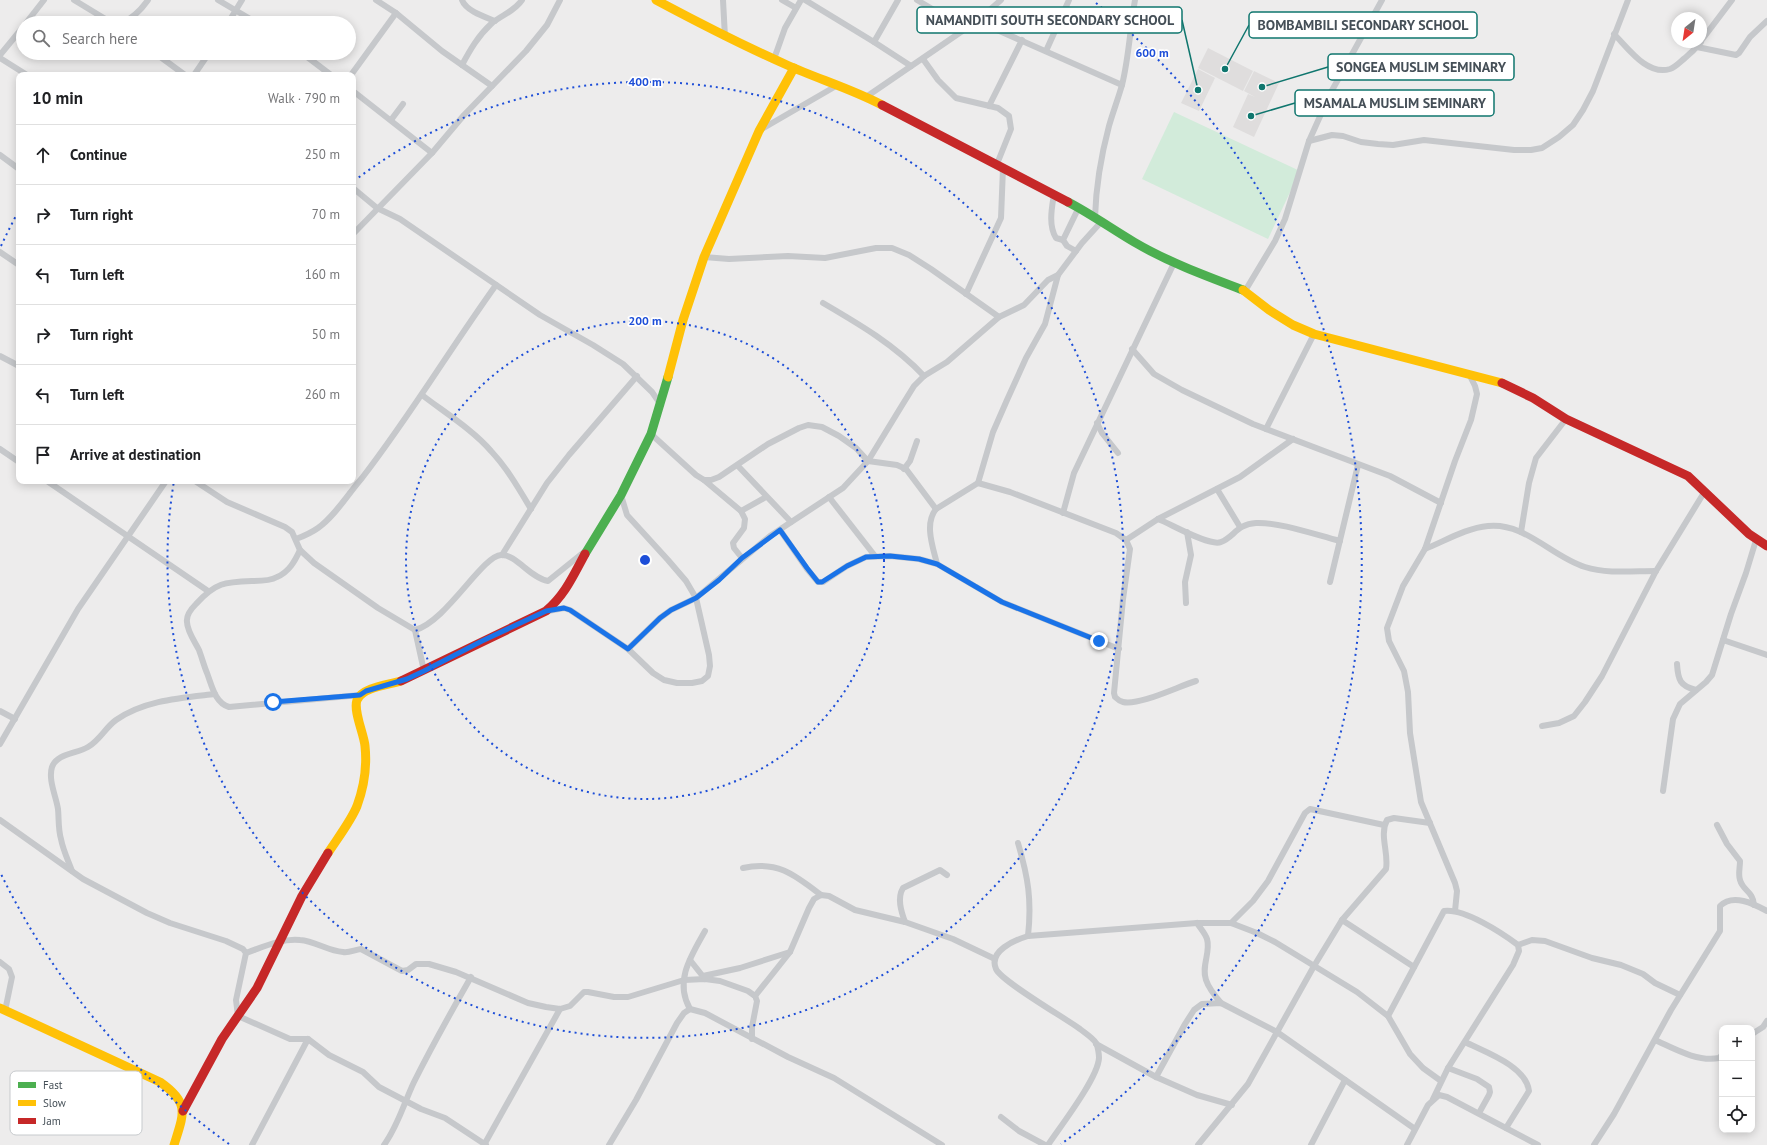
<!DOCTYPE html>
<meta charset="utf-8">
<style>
:root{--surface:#fff;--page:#f2f2f2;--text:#202124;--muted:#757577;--line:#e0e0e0}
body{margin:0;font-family:"PT Sans",sans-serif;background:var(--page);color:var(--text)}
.controls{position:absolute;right:12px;bottom:12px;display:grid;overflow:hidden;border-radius:8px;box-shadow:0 2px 10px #0003}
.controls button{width:36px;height:36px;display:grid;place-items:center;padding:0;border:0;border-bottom:1px solid var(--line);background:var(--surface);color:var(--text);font:20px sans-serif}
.compass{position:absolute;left:1671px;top:12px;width:36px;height:36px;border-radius:50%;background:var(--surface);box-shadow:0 2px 10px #0003;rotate:210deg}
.stop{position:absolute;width:12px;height:12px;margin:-9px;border:3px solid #1a73e8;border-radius:50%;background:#fff}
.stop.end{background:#1a73e8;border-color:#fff;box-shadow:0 1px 4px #0008}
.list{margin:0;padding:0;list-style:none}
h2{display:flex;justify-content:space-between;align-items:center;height:52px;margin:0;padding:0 16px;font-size:17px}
h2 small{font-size:13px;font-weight:400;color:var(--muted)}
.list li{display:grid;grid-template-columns:26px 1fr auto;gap:12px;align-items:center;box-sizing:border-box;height:60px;padding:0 16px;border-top:1px solid var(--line)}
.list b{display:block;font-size:15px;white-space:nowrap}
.list em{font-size:13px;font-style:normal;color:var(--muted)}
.icon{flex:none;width:22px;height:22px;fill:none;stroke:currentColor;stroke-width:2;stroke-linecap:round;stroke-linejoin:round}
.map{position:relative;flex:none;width:1767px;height:1145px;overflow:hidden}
.search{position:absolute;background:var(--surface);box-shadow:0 2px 10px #0003;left:16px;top:16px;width:340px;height:44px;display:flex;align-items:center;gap:10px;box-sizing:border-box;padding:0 14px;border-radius:22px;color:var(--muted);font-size:15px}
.panel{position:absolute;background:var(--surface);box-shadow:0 2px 10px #0003;left:16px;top:72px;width:340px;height:412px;border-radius:8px}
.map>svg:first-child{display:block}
.education{fill:#dfdddd}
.pitch{fill:#d2ebda}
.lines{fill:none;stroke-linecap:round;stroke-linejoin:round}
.street{stroke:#c6c8cb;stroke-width:6}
.fast{stroke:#4caf50;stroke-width:9}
.slow{stroke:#ffc107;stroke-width:9}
.jam{stroke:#c62828;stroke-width:9}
.route{stroke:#1a73e8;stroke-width:5}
.ring{fill:none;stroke:#1d4ed8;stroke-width:2;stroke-dasharray:2 4}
.key{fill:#fff;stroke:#c7cacd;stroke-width:1}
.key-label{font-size:11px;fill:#454f57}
.centre{fill:#1d4ed8;stroke:#fff;stroke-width:2}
.ring-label{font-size:12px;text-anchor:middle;font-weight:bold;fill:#1d4ed8;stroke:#fff;stroke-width:3.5;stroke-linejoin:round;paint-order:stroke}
.leader{fill:none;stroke:#0f766e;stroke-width:1.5}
.callout-dot{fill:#0f766e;stroke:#fff;stroke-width:1.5}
.callout{fill:#fff;stroke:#0f766e;stroke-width:1.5}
.callout-label{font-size:14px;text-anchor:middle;font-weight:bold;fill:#454f57}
</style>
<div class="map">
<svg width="1767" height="1145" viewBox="0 0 1767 1145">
<rect width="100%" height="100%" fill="#edecec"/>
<g class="education">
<path d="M1208 48 1253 71 1243 91 1198 68Z"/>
<path d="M1198 69 1215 78 1199 111 1181 103Z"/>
<path d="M1254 71 1279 83 1254 137 1233 127 1248 94 1255 97 1244 91Z"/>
</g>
<path class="pitch" d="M1174 112 1300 171 1268 239 1142 179Z"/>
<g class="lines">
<g class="street">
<path d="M74 0 112 23"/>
<path d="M218 0 257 23"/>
<path d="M376 0 396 13 442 51 492 86"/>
<path d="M462 0C466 11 485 17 495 21"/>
<path d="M723 0 725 37"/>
<path d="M782 0 796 8"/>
<path d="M805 0 874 42 911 66"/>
<path d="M917 0 966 29"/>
<path d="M977 21 1122 85"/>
<path d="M26 23 44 0"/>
<path d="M122 23C133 18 141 10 148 0"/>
<path d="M228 23 242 0"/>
<path d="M1614 34C1628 48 1647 76 1670 69 1676 67 1681 61 1685 58 1691 53 1696 48 1701 42"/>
<path d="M1701 41 1732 0"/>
<path d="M874 42 898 0"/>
<path d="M1697 47 1736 55 1739 53 1750 37 1767 21"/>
<path d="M1046 51 1069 0"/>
<path d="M155 53 185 75"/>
<path d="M302 53 331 75"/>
<path d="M0 55 23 27"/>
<path d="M0 58 27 75"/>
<path d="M774 59 785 28 801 0"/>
<path d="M923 59 938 80 956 98 998 108 1009 116 1011 129 997 164"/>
<path d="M462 65C470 50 478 36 491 24 501 15 514 12 522 0"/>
<path d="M194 75 209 53"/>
<path d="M351 75 396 13"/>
<path d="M353 91 432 153"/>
<path d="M866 97 977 21 1001 0"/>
<path d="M989 106 1022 40"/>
<path d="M391 120 403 104"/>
<path d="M760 130 836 86"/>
<path d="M1309 141 1332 135 1343 136 1361 142 1378 144 1393 145 1424 140 1514 150H1531L1542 148 1559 137 1573 125 1583 110 1593 91 1628 0"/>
<path d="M0 155 19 169"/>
<path d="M353 188 377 208 400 219 540 315 593 345 623 364 652 392 661 405"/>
<path d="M1054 194C1052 207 1048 225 1056 238L1063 240"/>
<path d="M1095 217C1096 186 1101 156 1109 126 1113 112 1118 99 1122 85 1129 57 1130 28 1135 0"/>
<path d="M353 234 432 153 464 115 526 51 547 25 560 0"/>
<path d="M1076 251 1067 246 1063 240 1079 207"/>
<path d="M0 252 19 265"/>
<path d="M704 257 729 259 788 256 825 258 876 248H892L909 255 931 269 999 317"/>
<path d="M1245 291 1275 241 1285 219 1309 141 1330 94 1382 0"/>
<path d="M966 294 1001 218 1003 168"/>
<path d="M823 303C859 324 895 345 924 376"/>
<path d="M1132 349 1154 374 1182 390 1253 424 1390 476 1441 503"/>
<path d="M0 356 19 366"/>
<path d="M422 395C444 412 473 430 491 451 507 468 519 489 531 509"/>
<path d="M1097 423 1102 433 1118 453"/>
<path d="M1266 429 1314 334"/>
<path d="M651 434 696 475 704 480H711L719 477 768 444 799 428 808 425 822 427 839 436 856 448 868 461 897 465 906 469 936 509"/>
<path d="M0 449 19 462"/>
<path d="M738 466 791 522"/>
<path d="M904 469 910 461 917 441"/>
<path d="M704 480 741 511 745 519 744 528 733 543 734 548 742 558"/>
<path d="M47 481 208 591"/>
<path d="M195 481 227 502 285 527 292 532 300 550 314 563 378 608 415 630C446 622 482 556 501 555 516 554 530 578 548 581L584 552"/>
<path d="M978 483 993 432 1007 400 1026 358 1045 324 1058 275 1082 243 1102 221"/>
<path d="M1217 489 1240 527"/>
<path d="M829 497 875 556"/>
<path d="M741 511 766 497"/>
<path d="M1063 513 1074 473 1174 263"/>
<path d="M1158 519C1171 524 1210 547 1221 542 1234 537 1237 524 1256 523 1280 522 1316 535 1340 541"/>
<path d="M780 530 807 569 818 582H823L847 566 866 557 890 556 919 559 937 564 1002 602 1119 649"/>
<path d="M1521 532 1529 483 1536 458 1566 419"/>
<path d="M296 539C304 536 311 533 318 528 335 516 348 494 362 478 410 416 450 349 496 285"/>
<path d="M1126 540 1158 519 1240 477 1293 439"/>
<path d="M1425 549C1445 541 1466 528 1488 526 1525 522 1552 557 1585 567 1607 574 1633 571 1656 571"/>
<path d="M300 550C295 561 289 572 277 577 270 581 261 581 253 581 225 582 216 582 196 604 192 608 186 615 187 622 187 631 195 642 199 650 202 658 204 666 207 673 212 686 215 703 229 707L360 695"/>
<path d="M502 555 547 483 569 455 637 376"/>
<path d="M937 564C933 547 924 524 936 509L978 483 1010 492 1116 533 1126 540 1130 549 1123 599 1114 693 1115 697C1117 699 1119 701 1123 702 1139 706 1179 686 1196 681"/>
<path d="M1330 582 1358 465"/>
<path d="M1186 603 1185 582 1191 555 1187 532"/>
<path d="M548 611 564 608 570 610 628 649 653 673 664 680 677 683H692L702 681 708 676 710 666 709 655 696 598 686 581 668 560 627 515 621 495"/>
<path d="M415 630 424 671"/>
<path d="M1723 640 1767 655"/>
<path d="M628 649 660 618 671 610 696 598 770 536 843 488 868 461 901 407 914 386 924 376 947 362 999 317 1024 305 1048 280 1058 275"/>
<path d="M1677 664C1678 680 1680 686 1696 690"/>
<path d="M0 711 15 719"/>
<path d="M1542 726 1559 723 1574 716 1585 702 1602 676 1656 571 1705 491"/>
<path d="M0 744 78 609 166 481"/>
<path d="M1663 791 1673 719 1680 704 1706 682 1712 675 1731 614 1746 573 1756 540"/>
<path d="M0 820 83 879 147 913 170 923 226 941 243 949 246 953 236 1000 238 1016 290 1039H308L329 1055 363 1072 379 1087 421 1109 445 1118 486 1145"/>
<path d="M1717 825 1727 844 1740 861C1740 868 1738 874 1740 880 1743 891 1753 891 1754 905"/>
<path d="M1018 843C1028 877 1032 900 1028 936"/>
<path d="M743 868C777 860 795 875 821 895"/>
<path d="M72 871C68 860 63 850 61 839 58 829 59 819 58 809 56 796 48 780 52 767 57 753 76 754 88 747 100 740 105 728 116 720 145 700 181 698 215 694"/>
<path d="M1455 911 1457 891 1455 883 1421 802 1410 733 1408 692 1404 671 1389 641 1387 628 1403 586 1425 549 1455 461 1471 420 1477 394 1475 386 1469 374"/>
<path d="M1342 920 1414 967"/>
<path d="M905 922C901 911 897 898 903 888L940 870 947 875"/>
<path d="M1197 923C1200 928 1205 933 1207 939 1211 952 1201 966 1206 980 1209 989 1215 996 1221 1003"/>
<path d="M1231 923 1253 901 1268 881 1305 813 1310 809 1384 825"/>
<path d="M1518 945 1532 940 1545 941 1592 958 1621 965 1643 974 1655 983 1680 995"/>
<path d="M246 953C263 947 282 938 300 940 315 941 328 951 343 952 349 953 354 950 361 949L402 971 408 970 416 964H429L456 972 528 1003 546 1007 560 1009 570 1006 584 992H588L614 997H628L684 980 705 979 720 981 748 991 755 996 757 1001 752 1027V1039"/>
<path d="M690 960 705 979"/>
<path d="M0 962 9 969 12 977 5 1011"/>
<path d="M703 976 740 968 790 952"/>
<path d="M755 996 790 952 809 908 814 899 821 895 829 896 855 910 905 922 953 939 995 959"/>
<path d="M690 1009C674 981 691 956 705 931"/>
<path d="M1388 1016 1444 911C1464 908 1502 933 1518 945L1519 951 1513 965 1448 1068 1433 1099"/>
<path d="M1752 1034 1763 1027 1767 1021"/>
<path d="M1655 1040C1675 1049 1697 1062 1719 1058L1722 1055"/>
<path d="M1465 1042C1485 1052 1526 1066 1529 1091L1506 1128"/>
<path d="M1096 1044 1156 1077 1197 1095 1232 1105"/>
<path d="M1448 1068 1477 1079 1489 1087 1490 1092 1489 1095 1479 1113"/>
<path d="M1156 1077 1185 1024 1194 1010 1202 1004 1221 1003 1277 1032 1415 1129"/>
<path d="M1001 1117 1019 1131 1045 1145"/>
<path d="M252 1145 308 1039"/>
<path d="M384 1145C398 1126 404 1103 414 1082 432 1046 451 1012 471 977"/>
<path d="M484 1145 560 1009"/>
<path d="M609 1145 636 1100 677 1023 684 1013 690 1009 705 1013 788 1057 834 1078 942 1145"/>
<path d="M1048 1145C1060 1127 1098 1078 1099 1058 1099 1055 1098 1046 1096 1043 1093 1038 1085 1033 1080 1029 1065 1018 1001 981 996 969 988 951 1015 940 1028 936L1197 923H1231L1257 933 1275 942 1357 992 1388 1016 1410 1054 1423 1068 1441 1081"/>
<path d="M1198 1145 1248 1084 1314 966 1342 920 1386 869C1389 853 1379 835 1387 820L1394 818 1430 823"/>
<path d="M1311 1145 1345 1080"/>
<path d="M1407 1145 1428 1105 1439 1095 1447 1097 1538 1145"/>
<path d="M1594 1145 1614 1114 1671 1010 1720 931V906C1733 893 1754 904 1767 911"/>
</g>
<g class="fast">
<path d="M1068 202C1091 214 1112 229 1134 242 1168 262 1206 276 1243 290"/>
<path d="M585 554 621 495 651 434 668 377"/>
</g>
<g class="slow">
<path d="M656 0C699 23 742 45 787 65 818 79 852 89 882 105"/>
<path d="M1243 290 1269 310 1293 325 1314 334 1502 383"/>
<path d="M668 377 683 320 704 257 759 131 794 68"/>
<path d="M328 853C337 839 351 821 357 806 364 787 367 765 365 746 364 734 353 711 357 700 363 687 388 685 401 681"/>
<path d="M0 1008 160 1082C190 1103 184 1113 174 1145"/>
</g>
<g class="jam">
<path d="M882 105 1068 202"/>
<path d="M1502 383 1533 398 1566 419 1688 476 1749 534 1767 546"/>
<path d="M401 681 546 611C565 595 573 576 585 554"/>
<path d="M183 1111 222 1039 257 988 302 896 328 853"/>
</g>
</g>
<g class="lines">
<path class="route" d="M273 702 360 695 366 691 407 679 424 671 482 641 546 611 564 608 570 610 628 649 660 618 671 610 696 598 719 580 742 558 780 530 807 568 818 582H822L847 566 866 557 890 556 919 559 937 564 1002 602 1099 641"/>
</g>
<g class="ring">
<circle cx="645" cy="560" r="239"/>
<path d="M354 181A478 478 0 1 1 174 481"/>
<path d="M229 1144A717 717 0 0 1 1 874M1 246A717 717 0 0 1 18 212M1096 3A717 717 0 0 1 1061 1144"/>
</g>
<rect x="10" y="1071" width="132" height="64" rx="6" class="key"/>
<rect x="18" y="1082" width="18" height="6" fill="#4caf50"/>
<rect x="18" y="1100" width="18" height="6" fill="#ffc107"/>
<rect x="18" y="1118" width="18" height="6" fill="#c62828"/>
<g class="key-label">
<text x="43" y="1089">Fast</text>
<text x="43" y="1107">Slow</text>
<text x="43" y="1125">Jam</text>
</g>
<circle cx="645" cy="560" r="6" class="centre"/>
<g class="ring-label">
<text x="1152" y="57">600 m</text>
<text x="645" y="86">400 m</text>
<text x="645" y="325">200 m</text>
</g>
<path class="leader" d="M1198 90L1182 20M1225 69L1249 25M1262 87L1328 67M1251 116L1295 103"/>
<g class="callout-dot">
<circle cx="1198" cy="90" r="4"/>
<circle cx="1225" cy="69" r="4"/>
<circle cx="1262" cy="87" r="4"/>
<circle cx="1251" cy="116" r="4"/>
</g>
<g class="callout">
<rect x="917" y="7" width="265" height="26" rx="4"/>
<rect x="1249" y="12" width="228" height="26" rx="4"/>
<rect x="1328" y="54" width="186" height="26" rx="4"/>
<rect x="1295" y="90" width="199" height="26" rx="4"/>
</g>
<g class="callout-label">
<text x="1050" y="25">NAMANDITI SOUTH SECONDARY SCHOOL</text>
<text x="1363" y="30">BOMBAMBILI SECONDARY SCHOOL</text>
<text x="1421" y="72">SONGEA MUSLIM SEMINARY</text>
<text x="1395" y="108">MSAMALA MUSLIM SEMINARY</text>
</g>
</svg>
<div class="controls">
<button>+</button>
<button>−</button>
<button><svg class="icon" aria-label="locate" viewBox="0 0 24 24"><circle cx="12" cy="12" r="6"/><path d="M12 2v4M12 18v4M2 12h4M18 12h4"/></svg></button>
</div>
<svg class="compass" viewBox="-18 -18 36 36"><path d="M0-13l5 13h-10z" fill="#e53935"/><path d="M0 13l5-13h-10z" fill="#757577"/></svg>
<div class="stop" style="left:273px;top:702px"></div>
<div class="stop end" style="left:1099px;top:641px"></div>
<div class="search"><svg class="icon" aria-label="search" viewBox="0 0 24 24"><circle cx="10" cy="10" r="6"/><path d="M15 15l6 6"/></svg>Search here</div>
<section class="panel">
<h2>10 min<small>Walk · 790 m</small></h2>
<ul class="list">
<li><svg class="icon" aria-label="ahead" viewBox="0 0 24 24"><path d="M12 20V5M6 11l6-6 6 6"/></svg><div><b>Continue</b></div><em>250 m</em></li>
<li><svg class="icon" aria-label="right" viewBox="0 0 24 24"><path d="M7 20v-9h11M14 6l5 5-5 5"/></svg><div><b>Turn right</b></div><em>70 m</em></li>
<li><svg class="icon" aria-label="left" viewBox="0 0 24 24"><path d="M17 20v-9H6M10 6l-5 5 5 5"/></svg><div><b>Turn left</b></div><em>160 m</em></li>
<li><svg class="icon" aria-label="right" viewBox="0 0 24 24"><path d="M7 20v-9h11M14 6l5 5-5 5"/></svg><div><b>Turn right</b></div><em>50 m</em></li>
<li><svg class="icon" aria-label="left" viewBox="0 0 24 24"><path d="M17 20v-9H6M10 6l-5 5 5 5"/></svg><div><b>Turn left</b></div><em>260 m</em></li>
<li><svg class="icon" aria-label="arrive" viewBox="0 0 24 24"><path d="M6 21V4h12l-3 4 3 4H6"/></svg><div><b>Arrive at destination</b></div></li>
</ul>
</section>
</div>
